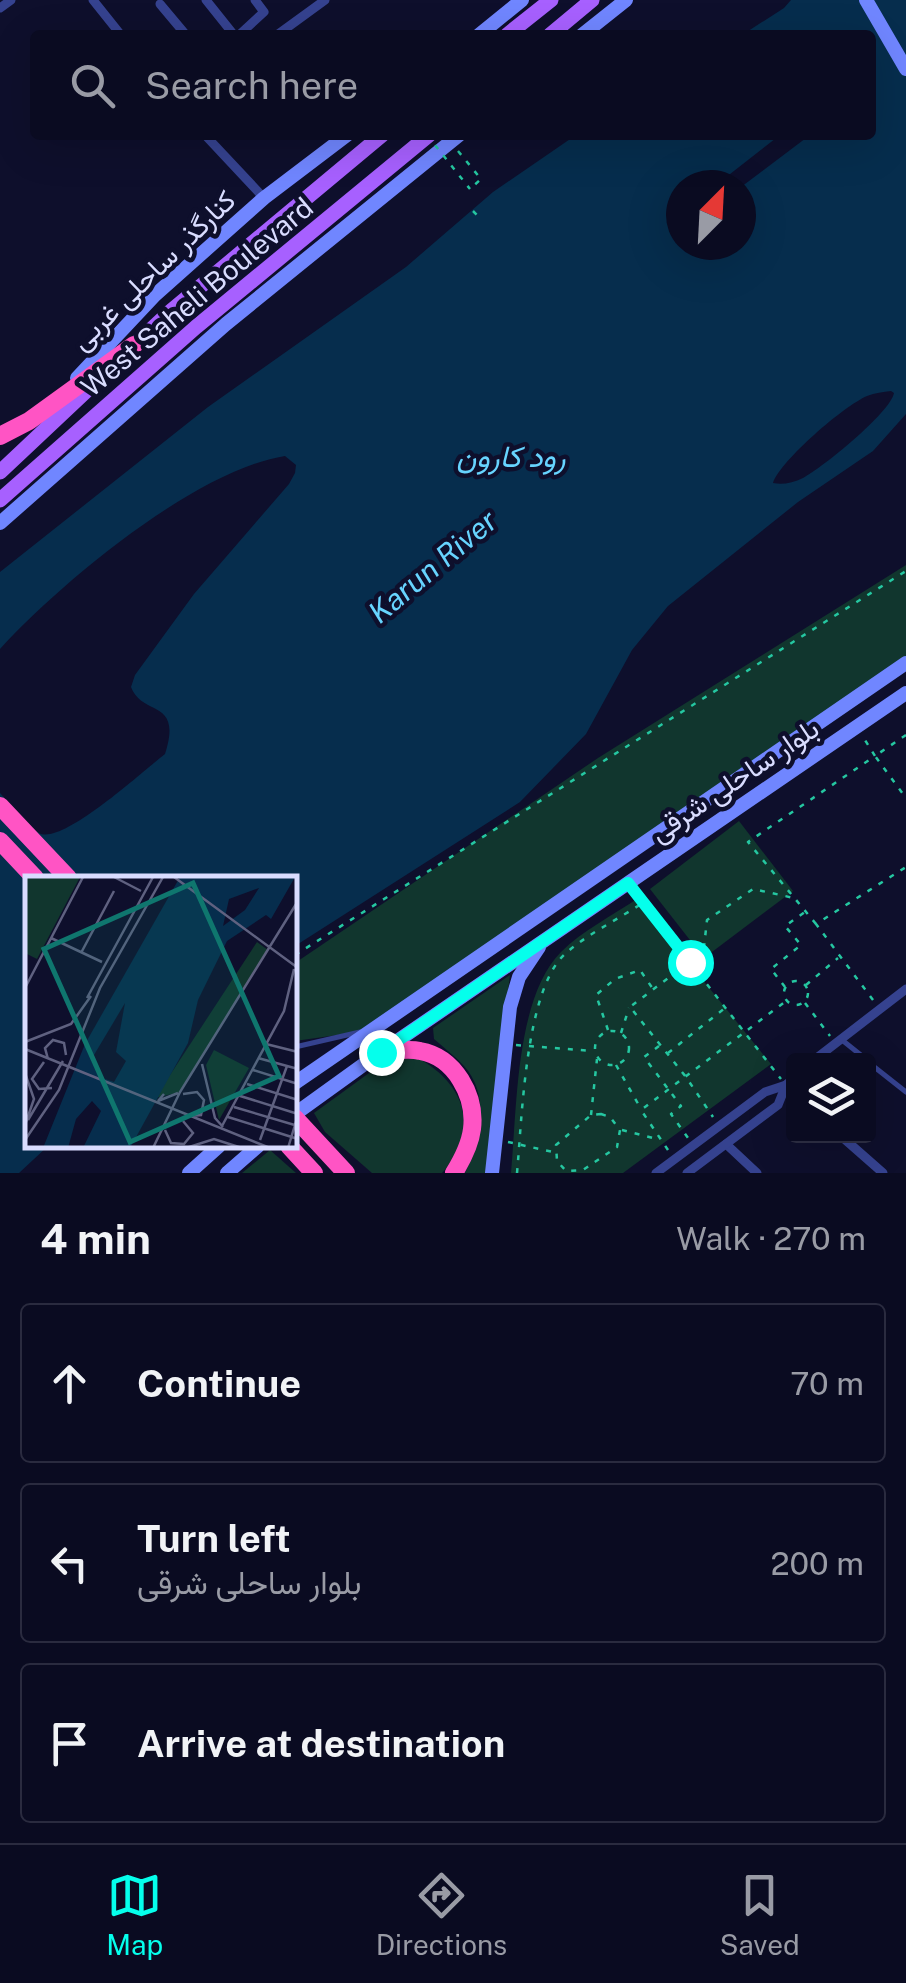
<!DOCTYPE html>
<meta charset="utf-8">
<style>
:root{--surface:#0a0b21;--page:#13142a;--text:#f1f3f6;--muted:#999ba5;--line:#2a2b3f;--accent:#05ffec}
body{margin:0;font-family:"Public Sans",Vazirmatn,sans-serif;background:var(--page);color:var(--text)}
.controls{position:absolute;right:30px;bottom:30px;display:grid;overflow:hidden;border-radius:10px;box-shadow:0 10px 40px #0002}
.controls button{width:90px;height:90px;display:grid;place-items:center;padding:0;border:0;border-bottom:2px solid var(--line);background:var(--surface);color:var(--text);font:50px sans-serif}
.compass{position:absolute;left:666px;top:170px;width:90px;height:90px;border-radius:50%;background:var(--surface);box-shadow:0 10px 40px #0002;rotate:24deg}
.stop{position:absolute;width:30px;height:30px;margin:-22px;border:8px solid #05ffec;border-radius:50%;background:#fff}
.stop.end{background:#05ffec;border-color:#fff;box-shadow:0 2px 10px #0008}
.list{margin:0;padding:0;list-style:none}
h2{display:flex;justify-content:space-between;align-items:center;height:130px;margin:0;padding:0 40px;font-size:42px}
h2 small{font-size:32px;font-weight:400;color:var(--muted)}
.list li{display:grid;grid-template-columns:65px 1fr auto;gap:30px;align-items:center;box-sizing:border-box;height:160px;margin:0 20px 20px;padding:0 20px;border:2px solid var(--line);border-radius:10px}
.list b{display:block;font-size:38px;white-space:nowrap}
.list p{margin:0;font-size:32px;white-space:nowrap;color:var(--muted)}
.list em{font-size:32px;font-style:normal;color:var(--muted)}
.icon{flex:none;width:55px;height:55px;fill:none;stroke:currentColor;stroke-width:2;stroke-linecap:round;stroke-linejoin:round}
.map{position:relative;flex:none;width:906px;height:1173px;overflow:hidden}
.search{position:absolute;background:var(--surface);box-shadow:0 10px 40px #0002;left:30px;right:30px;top:30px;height:110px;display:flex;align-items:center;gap:25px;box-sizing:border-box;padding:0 35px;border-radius:10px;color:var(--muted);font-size:38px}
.sheet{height:670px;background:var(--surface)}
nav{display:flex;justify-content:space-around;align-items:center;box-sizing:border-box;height:140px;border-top:2px solid var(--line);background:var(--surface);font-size:28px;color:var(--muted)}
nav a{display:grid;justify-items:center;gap:5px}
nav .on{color:var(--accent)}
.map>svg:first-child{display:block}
.green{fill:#11362e}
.water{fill:#062d4d;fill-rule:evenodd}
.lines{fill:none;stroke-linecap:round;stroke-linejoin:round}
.path{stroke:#25c7a1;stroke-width:2.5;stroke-dasharray:5 8;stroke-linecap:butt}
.lane{stroke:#35428f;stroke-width:5}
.street{stroke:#35428f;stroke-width:9}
.secondary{stroke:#7086ff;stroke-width:14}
.primary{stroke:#a760ff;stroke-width:15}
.highway{stroke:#ff54c4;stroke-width:18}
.path-bridge{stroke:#25c7a1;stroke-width:2.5;stroke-dasharray:5 8;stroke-linecap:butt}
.route{stroke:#05ffec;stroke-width:12}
.labels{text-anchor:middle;stroke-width:9;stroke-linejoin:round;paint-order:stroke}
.street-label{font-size:28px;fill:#d9dcff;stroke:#0e0f2c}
.water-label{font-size:30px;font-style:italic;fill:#67d4ff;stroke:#0e0f2c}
.inset-road{fill:none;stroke:#5f6180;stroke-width:2.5}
.view{fill:#0f766e;fill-opacity:0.15;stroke:#0f766e;stroke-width:5}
.inset-edge{fill:none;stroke:#d9dcff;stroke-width:5}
</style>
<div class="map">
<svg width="906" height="1173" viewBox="0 0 906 1173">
<rect width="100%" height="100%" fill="#0e0f2c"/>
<g class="green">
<path d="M906 565V663L366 1031 295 1041V963L598 758Z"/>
<path d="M739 821 793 891 704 958 650 889Z"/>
<path d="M637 899 771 1064 623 1173H511C517 1111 515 998 561 952 582 931 613 915 637 899Z"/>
<path d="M510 975 486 1173H465C480 1141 491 1096 464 1066 455 1056 444 1048 434 1039L433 1028Z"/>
<path d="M418 1058C466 1085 480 1129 442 1173H372L325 1132 314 1113 387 1060Z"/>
<path d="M270 1150 296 1173H242Z"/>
</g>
<path class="water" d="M791 0H906V414L873 451 798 502 668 606 632 650 586 734 520 802 295 946V878H28V1146H48L19 1173H0V793C11 805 24 825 39 833 62 846 144 770 165 754 183 698 142 717 131 687L135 675 194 594 289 484 295 473 296 465 285 456C196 470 61 582 0 649V572L208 407 406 267 493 192 576 135H780L716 185H681V245H741V187L810 135H871V35H742L784 8ZM891 391 894 393C890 413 822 468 803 478 793 483 782 485 773 483 781 460 844 406 867 396 875 393 883 392 891 391Z"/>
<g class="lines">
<g class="path">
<path d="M458 151 481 179 470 189"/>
<path d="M473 211 477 215"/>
<path d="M906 735 875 756 906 798"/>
<path d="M635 892 781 1079"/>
<path d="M816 924 748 842 875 756 863 737"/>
<path d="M295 955 906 571"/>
<path d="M688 963 630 1007 686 1077 713 1117"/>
<path d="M701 974 707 920 753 889 794 898"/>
<circle cx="796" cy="993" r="12"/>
<path d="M806 985 838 958"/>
<path d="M785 987 771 969 801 945 785 926 805 912"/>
<path d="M873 1000 816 924 906 867"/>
<path d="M805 1003 830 1036"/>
<path d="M608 1030 596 995 615 979 640 970 653 989"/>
<circle cx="612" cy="1048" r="17"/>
<path d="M621 1033 629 1008"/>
<path d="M516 1045 593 1051"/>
<path d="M659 1046 644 1057 681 1106 671 1114 688 1138"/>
<path d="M668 1053 725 1008"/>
<path d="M616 1065 641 1109"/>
<path d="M601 1114 610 1117 620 1130 617 1147 583 1170 566 1171 557 1161 556 1145 591 1115Z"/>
<path d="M591 1115 597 1059"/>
<path d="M622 1130 657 1139"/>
<path d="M508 1142 553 1152"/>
<path d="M668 1150 641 1110 786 1001"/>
<path d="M517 1173C522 1120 525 990 565 954 587 934 619 919 644 902"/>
</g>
<g class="lane">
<path d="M842 1040 867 1060"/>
<path d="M295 1047 360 1032"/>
<path d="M868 1062 906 1092"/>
</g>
<g class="street">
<path d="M93 0 121 35"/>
<path d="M206 0 234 35"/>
<path d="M160 4 186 35"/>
<path d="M0 8 11 0"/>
<path d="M239 35 264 12 255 0"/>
<path d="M277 35 325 0"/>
<path d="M205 135 264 198"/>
<path d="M814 1060 906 989"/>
<path d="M841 1136 883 1173"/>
<path d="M726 1144 757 1173"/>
<path d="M656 1173 765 1092 786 1085 794 1078"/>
<path d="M687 1173 778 1105 786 1085"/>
</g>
<g class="secondary">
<path d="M866 0 906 69"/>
<path d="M479 35 522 0"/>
<path d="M582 35 626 0"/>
<path d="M77 378 155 295 264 198 347 135"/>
<path d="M0 523 226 324 459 135"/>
<path d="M295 1083 906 663"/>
<path d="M295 1114 381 1052 906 693"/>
<path d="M189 1173 219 1146"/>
<path d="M227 1173 258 1146"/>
<path d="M492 1173 510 1007 519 977 539 947"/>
</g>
<g class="primary">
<path d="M507 35 551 0"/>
<path d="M550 35 592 0"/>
<path d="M126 353 171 311 382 135"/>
<path d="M0 472 102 376"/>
<path d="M0 500 196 327 429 135"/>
</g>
<g class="highway">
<path d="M0 436 29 421 134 345"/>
<path d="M0 806 68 878"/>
<path d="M0 841 35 878"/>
<path d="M381 1052C394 1051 408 1048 420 1051 455 1057 476 1096 472 1129 470 1145 462 1160 454 1173"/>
<path d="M295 1118 346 1173"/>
<path d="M289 1146 314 1173"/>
</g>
<path class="path-bridge" d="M427 135 470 189"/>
</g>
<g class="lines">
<path class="route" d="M381 1052 628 883 690 962"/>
</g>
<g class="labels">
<g class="street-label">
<text transform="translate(153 270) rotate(-44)" y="10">کنارگذر ساحلی غربی</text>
<text transform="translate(197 297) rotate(-40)" y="10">West Saheli Boulevard</text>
<text transform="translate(734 780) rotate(-34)" y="10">بلوار ساحلی شرقی</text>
</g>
<g class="water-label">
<text x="511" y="467">رود کارون</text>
<text transform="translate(433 567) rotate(-40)" y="10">Karun River</text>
</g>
</g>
<g transform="translate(25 876)">
<rect width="272" height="272" fill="#0e0f2c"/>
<path d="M0 1H55L12 83 0 77ZM232 66 243 74 155 216 130 222ZM189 174 224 192 194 244 181 189Z" fill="#11362e"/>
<path d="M155 1H270L246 43 241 39 202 65 173 124 163 167 105 272H58L76 235 67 225 51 243 43 272H18L60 168ZM234 12 220 34 198 50 204 23ZM100 127 91 176 101 185 89 206 74 201 66 184Z" fill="#062d4d" fill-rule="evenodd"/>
<path class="inset-road" d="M89 1 116 15M149 1 273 92M26 62 77 86M56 77 89 15M0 112 58 1M62 122 128 1M0 166 46 148 66 120M241 168 273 176M0 173 245 272M233 182 273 193M23 183 20 172 28 164 39 167 41 179M19 186 7 203 14 213 27 212M177 188 190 242 198 251M228 194 273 208M0 197 9 223 1 246M222 208 273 224M139 218 133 225 153 217M158 218 172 216 179 224 176 239 165 240M212 219 273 238M209 231 273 250M203 241 273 263M3 244 38 185M197 250 259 135 269 93M140 254 146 267 159 268 168 257 158 245M0 264 34 214 75 112 138 1M235 264 262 190M128 272 155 216 273 25M161 272 189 263 217 272M263 272 273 239"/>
<path class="view" d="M168 7 254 200 105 266 19 73Z"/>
<rect width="272" height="272" class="inset-edge"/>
</g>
</svg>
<div class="controls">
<button><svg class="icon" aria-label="layers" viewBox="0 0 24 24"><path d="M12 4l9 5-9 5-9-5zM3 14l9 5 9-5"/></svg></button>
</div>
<svg class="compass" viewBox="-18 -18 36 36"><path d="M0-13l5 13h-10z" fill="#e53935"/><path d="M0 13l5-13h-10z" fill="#999ba5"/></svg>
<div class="stop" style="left:690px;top:962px"></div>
<div class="stop end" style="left:381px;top:1052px"></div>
<div class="search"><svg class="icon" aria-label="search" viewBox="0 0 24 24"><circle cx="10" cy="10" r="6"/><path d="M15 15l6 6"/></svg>Search here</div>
</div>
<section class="sheet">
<h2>4 min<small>Walk · 270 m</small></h2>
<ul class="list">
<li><svg class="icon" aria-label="ahead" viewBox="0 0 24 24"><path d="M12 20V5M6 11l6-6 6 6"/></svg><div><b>Continue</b></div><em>70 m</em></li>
<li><svg class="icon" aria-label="left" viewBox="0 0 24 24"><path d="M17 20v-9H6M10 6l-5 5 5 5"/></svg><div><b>Turn left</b><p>بلوار ساحلی شرقی</p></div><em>200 m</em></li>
<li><svg class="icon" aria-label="arrive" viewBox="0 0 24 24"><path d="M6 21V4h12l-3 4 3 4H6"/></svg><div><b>Arrive at destination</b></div></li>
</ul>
</section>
<nav>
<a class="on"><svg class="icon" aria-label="map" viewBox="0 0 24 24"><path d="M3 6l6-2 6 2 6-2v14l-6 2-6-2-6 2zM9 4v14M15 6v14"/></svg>Map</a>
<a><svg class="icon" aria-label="directions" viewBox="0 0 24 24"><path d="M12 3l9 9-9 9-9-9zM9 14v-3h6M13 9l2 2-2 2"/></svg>Directions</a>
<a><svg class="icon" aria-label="saved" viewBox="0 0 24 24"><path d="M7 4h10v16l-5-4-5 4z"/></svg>Saved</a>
</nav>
